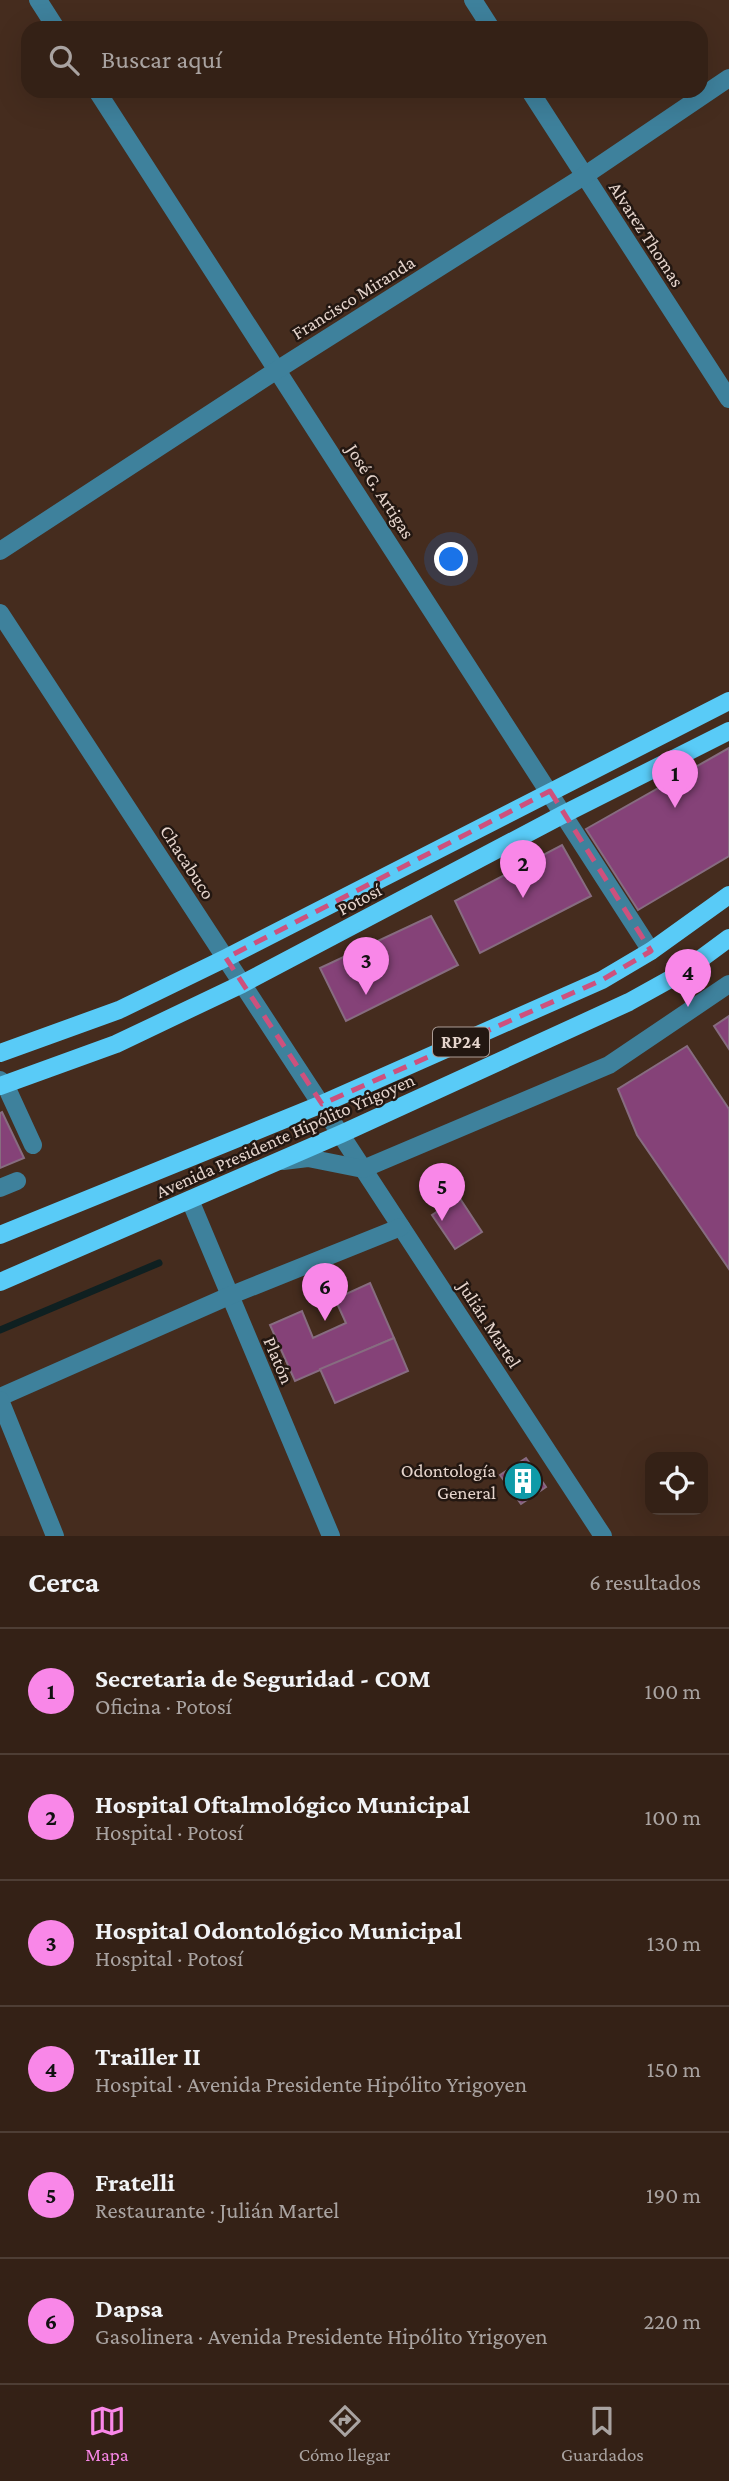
<!DOCTYPE html>
<html lang="es">
<meta charset="utf-8">
<style>
:root{--surface:#342116;--page:#3c291f;--text:#f1f3f6;--muted:#a9a3a1;--line:#4e3e35;--accent:#f987e8}
body{margin:0;font-family:"Crimson Pro",serif;background:var(--page);color:var(--text)}
.controls{position:absolute;right:21px;bottom:21px;display:grid;overflow:hidden;border-radius:14px;box-shadow:0 7px 28px #0002}
.controls button{width:63px;height:63px;display:grid;place-items:center;padding:0;border:0;border-bottom:2px solid var(--line);background:var(--surface);color:var(--text);font:35px sans-serif}
.you{position:absolute;left:452px;top:560px;width:24px;height:24px;margin:-18px;border:5px solid #fff;border-radius:50%;background:#1a73e8;box-shadow:0 0 0 10px #1a73e833}
.badge{display:grid;place-items:center;width:46px;height:46px;border-radius:50%;background:var(--accent);color:#111;font-size:23px;font-weight:700}
.pin{position:absolute;translate:-50% -58px;filter:drop-shadow(0 2px 4px #0008)}
.pin::after{content:'';position:absolute;top:37px;width:24px;height:21px;background:inherit;clip-path:polygon(0 0,100% 0,50% 100%)}
.list{margin:0;padding:0;list-style:none}
h2{display:flex;justify-content:space-between;align-items:center;height:91px;margin:0;padding:0 28px;font-size:30px}
h2 small{font-size:23px;font-weight:400;color:var(--muted)}
.list li{display:grid;grid-template-columns:46px 1fr auto;gap:21px;align-items:center;box-sizing:border-box;height:126px;padding:0 28px;border-top:2px solid var(--line)}
.list b{display:block;font-size:26px;white-space:nowrap}
.list p{margin:0;font-size:23px;white-space:nowrap;color:var(--muted)}
.list em{font-size:23px;font-style:normal;color:var(--muted)}
.icon{flex:none;width:38px;height:38px;fill:none;stroke:currentColor;stroke-width:2;stroke-linecap:round;stroke-linejoin:round}
.map{position:relative;flex:none;width:729px;height:1536px;overflow:hidden}
.search{position:absolute;background:var(--surface);box-shadow:0 7px 28px #0002;left:21px;right:21px;top:21px;height:77px;display:flex;align-items:center;gap:18px;box-sizing:border-box;padding:0 24px;border-radius:21px;color:var(--muted);font-size:26px}
.sheet{height:847px;background:var(--surface)}
nav{display:flex;justify-content:space-around;align-items:center;box-sizing:border-box;height:98px;border-top:2px solid var(--line);background:var(--surface);font-size:19px;color:var(--muted)}
nav a{display:grid;justify-items:center;gap:4px}
nav .on{color:var(--accent)}
.map>svg:first-child{display:block}
.lines{fill:none;stroke-linecap:round;stroke-linejoin:round}
.stream{stroke:#0f2021;stroke-width:7}
.building{fill:#854278;stroke:#876c80;stroke-width:2}
.minor{stroke:#3e819c;stroke-width:18}
.major{stroke:#59cbf7;stroke-width:18}
.marked{fill:none;stroke:#cd517d;stroke-width:5;stroke-dasharray:14 9;stroke-linejoin:round}
.labels{text-anchor:middle;stroke-width:5;stroke-linejoin:round;paint-order:stroke}
.shield{fill:#231711;stroke:#ac9c95;stroke-width:2}
.shield-label{font-size:18px;font-weight:bold;fill:#e6d5cd}
.street-label{font-size:19px;fill:#e6d5cd;stroke:#231711}
.poi-label{font-size:19px;fill:#e6d5cd;stroke:#231711;text-anchor:end}
</style>
<div class="map">
<svg width="729" height="1536" viewBox="0 0 729 1536">
<rect width="100%" height="100%" fill="#452c1e"/>
<g class="lines">
<path class="stream" d="M0 1330 159 1263"/>
</g>
<g class="building">
<path d="M729 748V856L638 910 586 829Z"/>
<path d="M562 845 591 896 480 953 455 901Z"/>
<path d="M431 916 458 965 346 1021 320 968Z"/>
<path d="M729 1016V1049L714 1026Z"/>
<path d="M687 1046 729 1109V1269L637 1135 618 1089Z"/>
<path d="M2 1112 24 1158 0 1168V1113Z"/>
<path d="M459 1197 482 1232 455 1249 432 1215Z"/>
<path d="M370 1283 394 1338 295 1381 270 1325 302 1311 313 1338 346 1323 335 1299Z"/>
<path d="M394 1338 408 1371 335 1403 320 1369Z"/>
<path d="M526 1458 546 1487 521 1504 500 1475Z"/>
</g>
<g class="lines">
<g class="minor">
<path d="M38 0 56 28"/>
<path d="M473 0 491 28"/>
<path d="M97 91 651 951"/>
<path d="M530 91 729 399"/>
<path d="M0 551 277 370 584 176 729 78"/>
<path d="M0 613 603 1536"/>
<path d="M0 1080 5 1084 33 1145"/>
<path d="M283 1161 308 1158 363 1169 609 1065 729 984"/>
<path d="M0 1188 17 1181"/>
<path d="M190 1200 331 1536"/>
<path d="M0 1397 229 1296 401 1227"/>
<path d="M0 1400 55 1536"/>
</g>
<g class="major">
<path d="M0 1053 119 1010 226 958 729 701"/>
<path d="M0 1086 116 1044 242 984 564 814 729 731"/>
<path d="M0 1235 322 1104 602 980 651 951 729 895"/>
<path d="M0 1282 341 1134 629 1002 683 972 729 938"/>
</g>
</g>
<path class="marked" d="M550 791 651 951 602 980 322 1104 226 958Z"/>
<defs>
<g id="building-disc" transform="scale(2.0125)"><circle r="9.5" fill="#0f9aa8" stroke="#231711"/><path d="M-4-6H4V6H1V3H-1V6H-4ZM-2.5-4.3h1.7v1.8h-1.7ZM.8-4.3h1.7v1.8H.8ZM-2.5-1h1.7V.8h-1.7ZM.8-1h1.7V.8H.8Z" fill="#fff"/></g>
</defs>
<g fill-rule="evenodd">
<use href="#building-disc" x="523" y="1481"/>
</g>
<g class="labels">
<rect class="shield" x="433" y="1027.5" width="56" height="29" rx="5"/>
<g class="shield-label">
<text x="461" y="1048">RP24</text>
</g>
<g class="street-label">
<text transform="translate(647 234) rotate(57)" y="7">Alvarez Thomas</text>
<text transform="translate(353 297) rotate(-32)" y="7">Francisco Miranda</text>
<text transform="translate(381 491) rotate(57)" y="7">José G. Artigas</text>
<text transform="translate(188 862) rotate(57)" y="7">Chacabuco</text>
<text transform="translate(359 899) rotate(-28)" y="7">Potosí</text>
<text transform="translate(285 1135) rotate(-24)" y="7">Avenida Presidente Hipólito Yrigoyen</text>
<text transform="translate(490 1324) rotate(57)" y="7">Julián Martel</text>
<text transform="translate(279 1360) rotate(67)" y="7">Platón</text>
</g>
<g class="poi-label">
<text x="496" y="1477">Odontología<tspan x="496" dy="22">General</tspan></text>
</g>
</g>
</svg>
<div class="controls">
<button><svg class="icon" aria-label="locate" viewBox="0 0 24 24"><circle cx="12" cy="12" r="6"/><path d="M12 2v4M12 18v4M2 12h4M18 12h4"/></svg></button>
</div>
<div class="you"></div>
<div class="pin badge" style="left:675px;top:808px">1</div>
<div class="pin badge" style="left:523px;top:898px">2</div>
<div class="pin badge" style="left:366px;top:995px">3</div>
<div class="pin badge" style="left:688px;top:1007px">4</div>
<div class="pin badge" style="left:442px;top:1221px">5</div>
<div class="pin badge" style="left:325px;top:1321px">6</div>
<div class="search"><svg class="icon" aria-label="search" viewBox="0 0 24 24"><circle cx="10" cy="10" r="6"/><path d="M15 15l6 6"/></svg>Buscar aquí</div>
</div>
<section class="sheet">
<h2>Cerca<small>6 resultados</small></h2>
<ul class="list">
<li><span class="badge">1</span><div><b>Secretaria de Seguridad - COM</b><p>Oficina · Potosí</p></div><em>100 m</em></li>
<li><span class="badge">2</span><div><b>Hospital Oftalmológico Municipal</b><p>Hospital · Potosí</p></div><em>100 m</em></li>
<li><span class="badge">3</span><div><b>Hospital Odontológico Municipal</b><p>Hospital · Potosí</p></div><em>130 m</em></li>
<li><span class="badge">4</span><div><b>Trailler II</b><p>Hospital · Avenida Presidente Hipólito Yrigoyen</p></div><em>150 m</em></li>
<li><span class="badge">5</span><div><b>Fratelli</b><p>Restaurante · Julián Martel</p></div><em>190 m</em></li>
<li><span class="badge">6</span><div><b>Dapsa</b><p>Gasolinera · Avenida Presidente Hipólito Yrigoyen</p></div><em>220 m</em></li>
</ul>
</section>
<nav>
<a class="on"><svg class="icon" aria-label="map" viewBox="0 0 24 24"><path d="M3 6l6-2 6 2 6-2v14l-6 2-6-2-6 2zM9 4v14M15 6v14"/></svg>Mapa</a>
<a><svg class="icon" aria-label="directions" viewBox="0 0 24 24"><path d="M12 3l9 9-9 9-9-9zM9 14v-3h6M13 9l2 2-2 2"/></svg>Cómo llegar</a>
<a><svg class="icon" aria-label="saved" viewBox="0 0 24 24"><path d="M7 4h10v16l-5-4-5 4z"/></svg>Guardados</a>
</nav>
